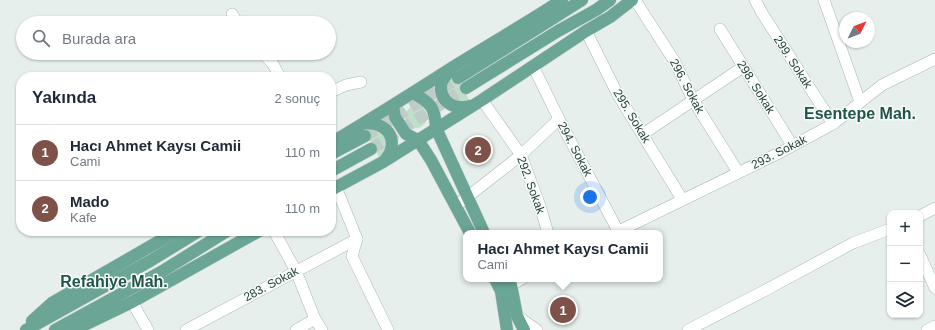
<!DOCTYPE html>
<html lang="tr">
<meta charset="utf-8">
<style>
:root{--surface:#fff;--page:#f2f2f3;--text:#1f2937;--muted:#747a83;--line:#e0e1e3;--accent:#7f5249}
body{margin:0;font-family:Arial,sans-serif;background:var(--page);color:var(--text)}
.controls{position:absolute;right:12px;bottom:12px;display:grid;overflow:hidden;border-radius:8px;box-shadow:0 1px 3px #0004}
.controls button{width:36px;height:36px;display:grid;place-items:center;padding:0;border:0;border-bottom:1px solid var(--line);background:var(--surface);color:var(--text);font:20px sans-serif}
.compass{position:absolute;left:839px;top:12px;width:36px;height:36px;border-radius:50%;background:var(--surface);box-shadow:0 1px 3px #0004;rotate:47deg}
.you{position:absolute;left:590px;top:197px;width:14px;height:14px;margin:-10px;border:3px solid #fff;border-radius:50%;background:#1a73e8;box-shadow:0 0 0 6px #1a73e833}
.badge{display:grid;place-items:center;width:26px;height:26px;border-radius:50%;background:var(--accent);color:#fff;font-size:13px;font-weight:700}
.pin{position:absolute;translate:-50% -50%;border:2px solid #fff;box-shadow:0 1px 4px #0006}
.popup{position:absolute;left:463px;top:230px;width:200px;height:52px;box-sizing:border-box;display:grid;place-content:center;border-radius:8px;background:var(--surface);filter:drop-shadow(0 1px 3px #0005);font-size:13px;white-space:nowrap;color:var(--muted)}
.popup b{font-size:15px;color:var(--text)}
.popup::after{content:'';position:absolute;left:50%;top:100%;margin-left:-8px;border:8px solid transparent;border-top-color:var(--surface)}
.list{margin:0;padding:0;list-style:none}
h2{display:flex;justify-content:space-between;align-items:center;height:52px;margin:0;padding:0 16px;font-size:17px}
h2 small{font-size:13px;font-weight:400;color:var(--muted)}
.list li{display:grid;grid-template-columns:26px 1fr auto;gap:12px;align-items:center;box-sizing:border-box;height:56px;padding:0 16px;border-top:1px solid var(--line)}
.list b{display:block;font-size:15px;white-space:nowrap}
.list p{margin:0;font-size:13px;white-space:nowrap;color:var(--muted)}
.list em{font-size:13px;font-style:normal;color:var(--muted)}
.icon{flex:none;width:22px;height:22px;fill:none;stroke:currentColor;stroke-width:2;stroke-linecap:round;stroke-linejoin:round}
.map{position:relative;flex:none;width:935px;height:330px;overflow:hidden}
.search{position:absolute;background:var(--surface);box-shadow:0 1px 3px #0004;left:16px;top:16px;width:320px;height:44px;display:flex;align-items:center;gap:10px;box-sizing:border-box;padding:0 14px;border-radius:22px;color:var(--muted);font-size:15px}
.panel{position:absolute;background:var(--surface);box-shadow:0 1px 3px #0004;left:16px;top:72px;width:320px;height:164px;border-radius:16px}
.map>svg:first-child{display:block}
.green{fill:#bfe0c8}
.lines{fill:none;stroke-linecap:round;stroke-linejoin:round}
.major-tunnel{stroke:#bfccc8;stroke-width:12;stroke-dasharray:12 6;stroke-linecap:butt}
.minor-casing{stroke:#a8b8b2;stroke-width:12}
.major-casing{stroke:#c2cac8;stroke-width:13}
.minor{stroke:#fff;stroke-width:11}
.major{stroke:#6aa596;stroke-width:12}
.labels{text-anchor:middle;stroke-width:3;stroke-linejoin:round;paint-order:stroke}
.street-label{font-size:12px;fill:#24423a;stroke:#f7fbf9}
.district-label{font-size:16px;font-weight:bold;fill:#1f5548;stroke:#f7fbf9}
</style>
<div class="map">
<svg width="935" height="330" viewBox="0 0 935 330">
<rect width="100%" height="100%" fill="#e6efeb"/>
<g class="green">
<path d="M454 75 470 101 462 103 448 97 446 83Z"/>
<circle cx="416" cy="117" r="11"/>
<path d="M372 128 384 134 387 147 384 153 379 157 364 130Z"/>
</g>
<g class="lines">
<g class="major-tunnel">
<path d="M365 136 458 78"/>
<path d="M371 149 466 88"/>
</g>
<g class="minor-casing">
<g id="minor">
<path d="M635 0 675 62 693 100 738 172"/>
<path d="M755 0 762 13 833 124"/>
<path d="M824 0 860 102"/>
<path d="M232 14 238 23"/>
<path d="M720 29 792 145"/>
<path d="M586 31 618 95 682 199"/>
<path d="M263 53 273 64 280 77"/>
<path d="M533 66 559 119 618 231"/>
<path d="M331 92 346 85 361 82"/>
<path d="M482 100 521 155 540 206 548 233"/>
<path d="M643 134 743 67"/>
<path d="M336 187 357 239 352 256 388 330"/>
<path d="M456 206 521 155 559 119"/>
<path d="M920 216 935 208"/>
<path d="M274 231 296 271 315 319 322 330"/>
<path d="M615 233 783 151 833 124 882 85 935 59"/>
<path d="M920 255 935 288"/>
<path d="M511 285 522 279"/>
<path d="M132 302 148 330"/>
<path d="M517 316 537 330"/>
<path d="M186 330 357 239"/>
<path d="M296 330 315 319"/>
<path d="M688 330 764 291 853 243 890 229"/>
<path d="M927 330 935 326"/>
</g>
</g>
<g class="major-casing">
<g id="major">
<path d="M450 71C446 75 442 80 441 85 440 103 455 110 470 106"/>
<path d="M458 78 582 0"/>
<path d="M466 88 558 31 596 10 610 0"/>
<path d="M413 93C431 103 435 107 436 128L484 233"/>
<path d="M393 106 395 117 406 134 418 140 431 160 470 233"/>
<path d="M365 123C369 124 374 123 378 125 394 131 396 148 385 160"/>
<path d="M331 143C371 119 411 94 450 69 487 46 525 24 562 0"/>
<path d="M331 154 365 136"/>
<path d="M331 171 371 149"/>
<path d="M331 190 383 162 482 100 586 31 610 17 632 0"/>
<path d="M495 279 501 291 507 330"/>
<path d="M508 279 511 285 517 316 524 330"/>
<path d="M32 321 52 303 177 231"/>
<path d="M26 330 150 261 199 231"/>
<path d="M55 330 161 272 227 231"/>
<path d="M74 330 132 302 259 231"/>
</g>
</g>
<use href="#minor" class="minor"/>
<use href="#major" class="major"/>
</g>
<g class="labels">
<g class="street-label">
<text transform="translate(793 62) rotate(57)" y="4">299. Sokak</text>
<text transform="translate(687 86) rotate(62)" y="4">296. Sokak</text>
<text transform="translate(756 87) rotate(58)" y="4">298. Sokak</text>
<text transform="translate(632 116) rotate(59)" y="4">295. Sokak</text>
<text transform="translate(575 149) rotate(62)" y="4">294. Sokak</text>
<text transform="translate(779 152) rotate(-27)" y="4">293. Sokak</text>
<text transform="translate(531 185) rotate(70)" y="4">292. Sokak</text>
<text transform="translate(271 284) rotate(-28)" y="4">283. Sokak</text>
</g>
<g class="district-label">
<text x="860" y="119">Esentepe Mah.</text>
<text x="114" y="287">Refahiye Mah.</text>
</g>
</g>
</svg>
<div class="controls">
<button>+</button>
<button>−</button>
<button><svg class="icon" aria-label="layers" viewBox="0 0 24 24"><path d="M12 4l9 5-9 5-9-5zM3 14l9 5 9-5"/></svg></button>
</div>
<svg class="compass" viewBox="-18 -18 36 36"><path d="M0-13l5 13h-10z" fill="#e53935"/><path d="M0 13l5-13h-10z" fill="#747a83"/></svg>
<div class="you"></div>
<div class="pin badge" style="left:563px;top:310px">1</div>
<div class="popup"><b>Hacı Ahmet Kaysı Camii</b>Cami</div>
<div class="pin badge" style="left:478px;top:150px">2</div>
<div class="search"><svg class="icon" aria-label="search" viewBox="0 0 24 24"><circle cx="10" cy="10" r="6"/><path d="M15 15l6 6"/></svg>Burada ara</div>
<section class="panel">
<h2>Yakında<small>2 sonuç</small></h2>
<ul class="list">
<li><span class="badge">1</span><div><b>Hacı Ahmet Kaysı Camii</b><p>Cami</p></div><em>110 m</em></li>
<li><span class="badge">2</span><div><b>Mado</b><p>Kafe</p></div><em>110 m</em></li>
</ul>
</section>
</div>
